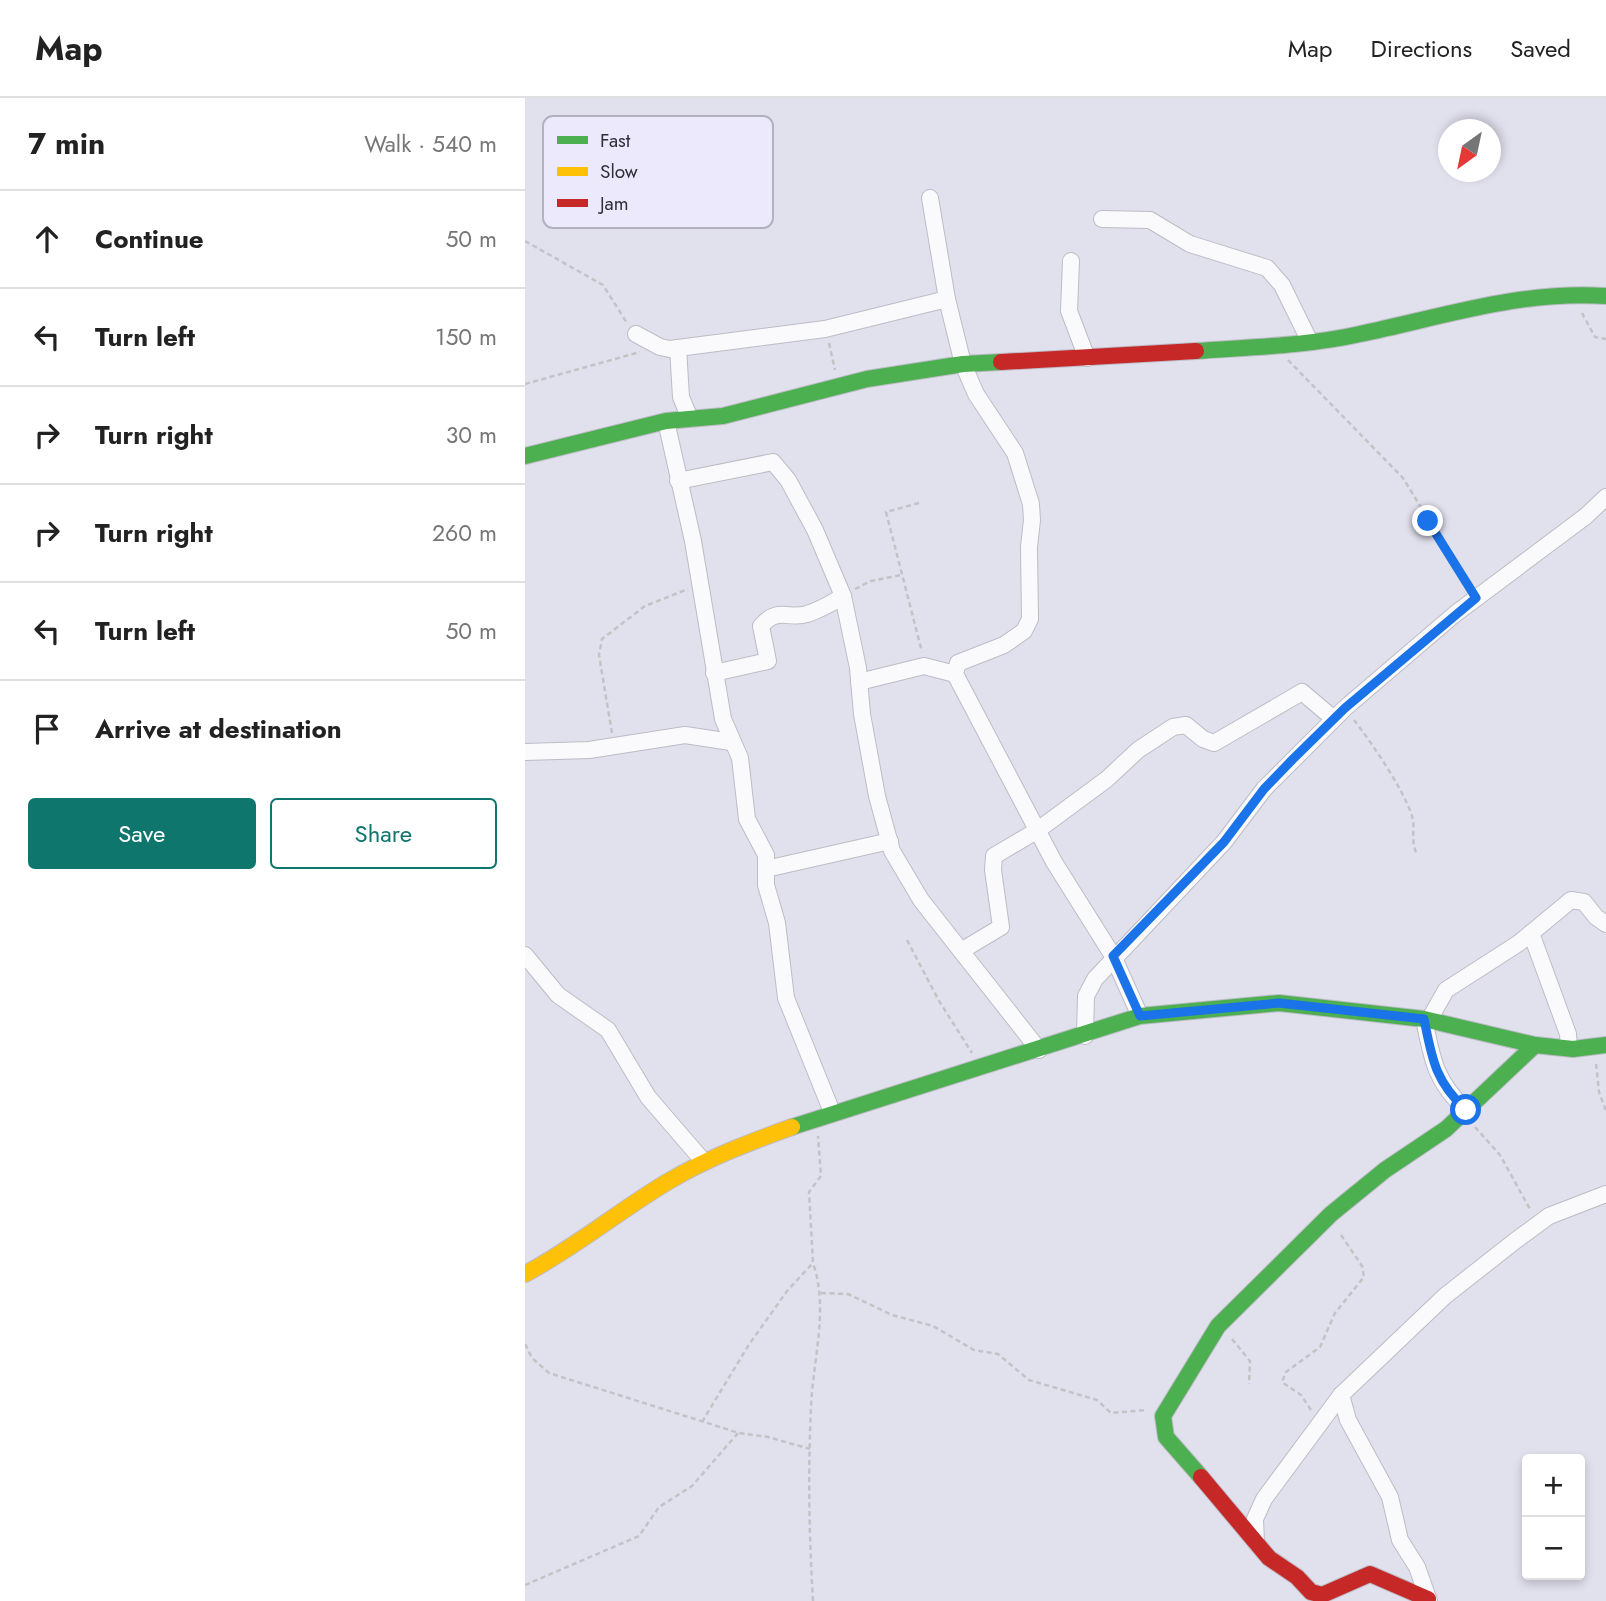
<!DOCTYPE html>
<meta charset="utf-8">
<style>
:root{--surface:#fff;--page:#f6f6f6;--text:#222;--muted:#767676;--line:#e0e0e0;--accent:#0f766e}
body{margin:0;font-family:Jost,sans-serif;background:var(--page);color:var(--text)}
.controls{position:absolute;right:21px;bottom:21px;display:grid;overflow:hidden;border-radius:7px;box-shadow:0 4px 10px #0003}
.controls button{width:63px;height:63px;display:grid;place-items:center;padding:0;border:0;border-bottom:2px solid var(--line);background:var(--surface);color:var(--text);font:35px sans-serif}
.compass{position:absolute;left:913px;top:21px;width:63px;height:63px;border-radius:50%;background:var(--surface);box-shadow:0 4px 10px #0003;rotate:213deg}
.stop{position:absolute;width:21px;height:21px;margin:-16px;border:5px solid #1a73e8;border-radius:50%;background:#fff}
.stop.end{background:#1a73e8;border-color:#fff;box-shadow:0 2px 7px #0008}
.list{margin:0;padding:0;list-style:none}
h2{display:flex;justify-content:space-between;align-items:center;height:91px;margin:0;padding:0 28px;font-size:30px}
h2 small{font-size:23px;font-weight:400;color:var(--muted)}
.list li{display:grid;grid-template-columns:46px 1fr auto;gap:21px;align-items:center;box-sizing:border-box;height:98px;padding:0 28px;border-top:2px solid var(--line)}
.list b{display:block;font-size:26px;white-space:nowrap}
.list em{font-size:23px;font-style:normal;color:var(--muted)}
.actions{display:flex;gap:14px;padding:21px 28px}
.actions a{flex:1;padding:16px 0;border:2px solid var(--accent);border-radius:7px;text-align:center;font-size:24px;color:var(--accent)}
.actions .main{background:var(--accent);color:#fff}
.icon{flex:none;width:38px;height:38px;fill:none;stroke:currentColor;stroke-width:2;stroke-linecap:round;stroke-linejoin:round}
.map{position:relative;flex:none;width:1081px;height:1503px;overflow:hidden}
header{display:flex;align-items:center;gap:42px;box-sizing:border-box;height:98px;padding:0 35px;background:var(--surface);border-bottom:2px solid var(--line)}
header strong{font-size:33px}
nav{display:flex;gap:38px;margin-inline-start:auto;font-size:24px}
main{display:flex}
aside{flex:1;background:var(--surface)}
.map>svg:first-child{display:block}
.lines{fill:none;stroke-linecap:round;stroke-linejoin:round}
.street-casing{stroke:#bdbcc6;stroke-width:18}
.fast-casing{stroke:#bdbcc6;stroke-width:18}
.slow-casing{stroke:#bdbcc6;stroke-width:18}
.jam-casing{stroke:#bdbcc6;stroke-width:18}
.path{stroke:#c3c3c7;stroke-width:2.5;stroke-dasharray:5 3.5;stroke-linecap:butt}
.street{stroke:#fafafc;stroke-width:16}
.fast{stroke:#4caf50;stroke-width:16}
.slow{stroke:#ffc107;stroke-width:16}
.jam{stroke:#c62828;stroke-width:16}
.route{stroke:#1a73e8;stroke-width:9}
.key{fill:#ebe9fb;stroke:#b3b1c0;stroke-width:2}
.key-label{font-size:19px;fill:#2f2e37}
</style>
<header>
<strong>Map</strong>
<nav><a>Map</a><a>Directions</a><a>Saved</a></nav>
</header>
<main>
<aside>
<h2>7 min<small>Walk · 540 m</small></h2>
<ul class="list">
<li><svg class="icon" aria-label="ahead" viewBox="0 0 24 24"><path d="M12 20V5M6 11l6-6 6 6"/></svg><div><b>Continue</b></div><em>50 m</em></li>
<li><svg class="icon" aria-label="left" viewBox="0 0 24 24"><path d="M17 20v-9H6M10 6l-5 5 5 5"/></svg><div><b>Turn left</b></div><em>150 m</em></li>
<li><svg class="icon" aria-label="right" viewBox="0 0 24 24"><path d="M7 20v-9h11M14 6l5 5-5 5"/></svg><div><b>Turn right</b></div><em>30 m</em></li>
<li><svg class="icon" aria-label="right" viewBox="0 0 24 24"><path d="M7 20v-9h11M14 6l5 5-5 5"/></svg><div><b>Turn right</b></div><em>260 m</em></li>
<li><svg class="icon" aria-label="left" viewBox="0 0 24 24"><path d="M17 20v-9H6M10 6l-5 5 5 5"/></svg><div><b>Turn left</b></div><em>50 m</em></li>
<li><svg class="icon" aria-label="arrive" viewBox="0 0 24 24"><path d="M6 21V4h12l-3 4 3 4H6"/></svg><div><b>Arrive at destination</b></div></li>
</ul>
<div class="actions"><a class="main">Save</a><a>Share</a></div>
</aside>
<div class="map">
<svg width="1081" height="1503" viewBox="0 0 1081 1503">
<rect width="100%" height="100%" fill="#e1e0ed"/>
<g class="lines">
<g class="street-casing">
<g id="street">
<path d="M405 100 422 201 438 266 451 296 490 355 506 406 507 422 504 449 505 521 499 533 479 547 433 565 430 576 529 764 588 858 615 918"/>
<path d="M577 121 625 122 665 146 742 170 757 187 785 244"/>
<path d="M546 163 544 213 562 260"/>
<path d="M111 236 135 249 145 251 300 231 422 201"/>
<path d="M153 250 156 299 165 321"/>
<path d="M141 323 168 443 198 621 215 660 222 721 241 757V787L252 825 261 900 307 1014"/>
<path d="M153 383 248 364 263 382 290 432 318 498 333 570 337 616 352 698 367 753 396 802 514 952"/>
<path d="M189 575 243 563 236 528C253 508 264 522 282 516 295 512 307 505 318 498"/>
<path d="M334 584 399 568 430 576"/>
<path d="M0 654 64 652 160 637 206 644"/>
<path d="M241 771 365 743"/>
<path d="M1006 835 1043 936 1044 950"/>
<path d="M436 853 476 829 468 772 469 758 513 732 582 681 613 652 648 629 661 627 678 641 689 645 777 594 809 621"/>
<path d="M0 857 33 897 83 932 123 999 179 1064"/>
<path d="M899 921C907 961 910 983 941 1012"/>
<path d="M904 922 921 892 994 845 1046 802 1059 804 1071 819 1081 826"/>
<path d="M560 938 561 898 570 881 699 744 739 691 820 610 930 516 1061 418 1081 399"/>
<path d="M816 1297 823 1322 865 1399 875 1442 892 1469 904 1503"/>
<path d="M731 1445 730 1421 739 1401 816 1297 920 1198 990 1143 1024 1118 1081 1096"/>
</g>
</g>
<g class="fast-casing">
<g id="fast">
<path d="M671 253C725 249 782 248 835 236 917 219 997 192 1081 198"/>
<path d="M0 358 141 323 198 318 342 281 438 266 476 264"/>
<path d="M267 1029 615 918 754 905 899 921 1010 947 1048 951 1081 947"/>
<path d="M676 1379 641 1339 638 1318 693 1228 806 1116 860 1072 921 1031 1010 947"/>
</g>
</g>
<g class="slow-casing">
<path id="slow" d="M0 1176C51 1149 95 1112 144 1083 183 1060 225 1044 267 1029"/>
</g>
<g class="jam-casing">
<g id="jam">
<path d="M476 264 671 253"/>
<path d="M676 1379 744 1460 772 1479 786 1494 797 1497 845 1476 903 1501"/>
</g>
</g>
<g class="path">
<path d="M0 143 78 187 102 225"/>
<path d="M1057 215 1070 239 1081 241"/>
<path d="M304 245 310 272"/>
<path d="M763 262 878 380 944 488"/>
<path d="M0 286 115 254"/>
<path d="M394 405 361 414 397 554"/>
<path d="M330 491 346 483 376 477"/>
<path d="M829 622C848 647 875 686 886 715 892 729 884 738 892 757"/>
<path d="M87 635 74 557 77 541 120 508 163 491"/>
<path d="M382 842 414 903 447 955"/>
<path d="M1071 966 1074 994 1081 1013"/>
<path d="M950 1029 975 1057 1006 1113"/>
<path d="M296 1195 323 1196 367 1217 408 1228 449 1252 473 1256 504 1282 572 1302 586 1315 621 1312"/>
<path d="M707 1241 725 1263 724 1286"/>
<path d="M0 1246 7 1260 24 1275 214 1335 243 1339 285 1351"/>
<path d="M786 1312 776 1297 757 1284 761 1274 795 1249 810 1215 839 1179 837 1168 814 1134"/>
<path d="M177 1324 223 1248 262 1193 288 1165 284 1094 296 1078 293 1038"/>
<path d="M0 1487 114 1438 134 1409 167 1388 213 1335"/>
<path d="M288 1503C284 1438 283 1374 286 1309 288 1261 304 1211 288 1165"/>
</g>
<use href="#street" class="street"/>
<use href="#fast" class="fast"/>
<use href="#slow" class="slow"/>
<use href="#jam" class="jam"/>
</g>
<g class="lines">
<path class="route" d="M903 423 951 500 820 610 768 661 739 691 699 744 588 858 615 918 754 905 899 921C907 961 910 983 941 1012"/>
</g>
<rect x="18" y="18" width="230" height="112" rx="10" class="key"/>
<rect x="32" y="38" width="31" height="8" fill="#4caf50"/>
<rect x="32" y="69" width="31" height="9" fill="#ffc107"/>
<rect x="32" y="101" width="31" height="8" fill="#c62828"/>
<g class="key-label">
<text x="75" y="49">Fast</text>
<text x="75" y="80">Slow</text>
<text x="75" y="112">Jam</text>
</g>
</svg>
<div class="controls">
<button>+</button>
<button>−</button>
</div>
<svg class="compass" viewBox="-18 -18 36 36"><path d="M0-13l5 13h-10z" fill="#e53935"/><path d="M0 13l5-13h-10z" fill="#767676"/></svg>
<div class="stop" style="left:941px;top:1012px"></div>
<div class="stop end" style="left:903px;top:423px"></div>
</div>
</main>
